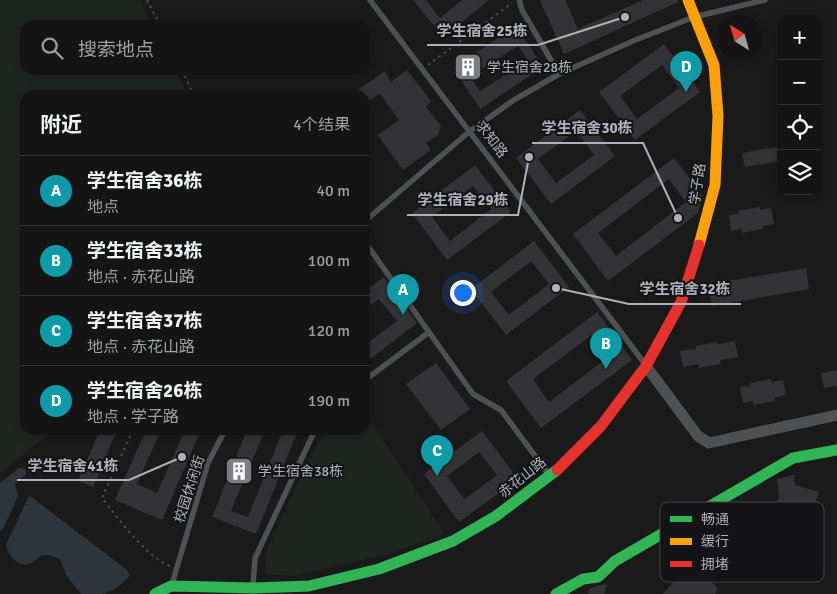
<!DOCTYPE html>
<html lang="zh">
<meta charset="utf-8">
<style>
:root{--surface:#141414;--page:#212122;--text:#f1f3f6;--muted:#9d9ea0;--line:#333334;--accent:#8c9099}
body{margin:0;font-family:Signika,"Noto Sans SC",sans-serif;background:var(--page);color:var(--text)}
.controls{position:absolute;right:15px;top:15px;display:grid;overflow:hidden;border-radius:10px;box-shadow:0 2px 12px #0003}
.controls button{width:45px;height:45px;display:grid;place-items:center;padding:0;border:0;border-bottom:1px solid var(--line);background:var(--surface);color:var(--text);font:25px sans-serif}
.compass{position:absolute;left:717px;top:15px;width:45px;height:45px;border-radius:50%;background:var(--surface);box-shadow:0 2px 12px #0003;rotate:323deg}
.you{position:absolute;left:462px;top:292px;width:18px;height:18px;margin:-12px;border:4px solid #fff;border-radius:50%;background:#1a73e8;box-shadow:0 0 0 8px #1a73e833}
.badge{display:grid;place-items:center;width:32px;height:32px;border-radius:50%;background:var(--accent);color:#fff;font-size:16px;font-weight:700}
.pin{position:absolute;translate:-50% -41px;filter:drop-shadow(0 1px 2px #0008)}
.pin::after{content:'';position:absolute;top:26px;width:18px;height:15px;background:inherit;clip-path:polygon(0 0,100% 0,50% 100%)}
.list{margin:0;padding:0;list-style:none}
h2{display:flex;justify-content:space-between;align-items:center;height:65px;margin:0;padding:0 20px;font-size:21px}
h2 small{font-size:16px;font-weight:400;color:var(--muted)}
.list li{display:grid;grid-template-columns:32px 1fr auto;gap:15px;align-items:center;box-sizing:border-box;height:70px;padding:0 20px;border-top:1px solid var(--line)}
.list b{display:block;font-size:19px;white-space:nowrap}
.list p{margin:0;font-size:16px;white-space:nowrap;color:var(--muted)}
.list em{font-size:16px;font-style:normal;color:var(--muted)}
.icon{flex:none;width:28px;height:28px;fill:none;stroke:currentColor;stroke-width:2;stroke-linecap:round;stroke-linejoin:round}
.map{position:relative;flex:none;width:837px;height:594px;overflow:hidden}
.search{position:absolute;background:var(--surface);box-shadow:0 2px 12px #0003;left:20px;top:20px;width:350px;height:55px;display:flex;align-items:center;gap:12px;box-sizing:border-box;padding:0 18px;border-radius:15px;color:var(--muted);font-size:19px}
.panel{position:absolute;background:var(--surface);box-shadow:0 2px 12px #0003;left:20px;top:90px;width:350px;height:345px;border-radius:15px}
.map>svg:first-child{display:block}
.green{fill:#1e251f}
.water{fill:#2d363d}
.building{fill:#333335;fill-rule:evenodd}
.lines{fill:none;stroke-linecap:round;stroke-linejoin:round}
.path{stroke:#4a4c4e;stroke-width:2;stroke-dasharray:2.5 4;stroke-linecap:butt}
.lane{stroke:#4e5054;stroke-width:5.5}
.street{stroke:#4e5054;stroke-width:11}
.fast{stroke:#30b455;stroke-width:11}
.slow{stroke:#ff9f0a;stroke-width:11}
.jam{stroke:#e5322d;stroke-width:11}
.labels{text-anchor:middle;stroke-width:4;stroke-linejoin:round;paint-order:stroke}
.poi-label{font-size:14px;fill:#acb1bb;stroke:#141417;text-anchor:start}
.street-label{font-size:14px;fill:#acb1bb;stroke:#141417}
.key{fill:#141417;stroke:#424348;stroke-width:1}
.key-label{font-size:14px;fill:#acb1bb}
.leader{fill:none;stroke:#acb1bb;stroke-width:2}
.callout-dot{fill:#acb1bb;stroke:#141417;stroke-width:2}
.callout-label{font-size:15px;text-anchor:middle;font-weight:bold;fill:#acb1bb;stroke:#141417;stroke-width:4;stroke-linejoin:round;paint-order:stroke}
</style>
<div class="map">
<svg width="837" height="594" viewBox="0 0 837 594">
<rect width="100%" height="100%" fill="#1a1a1b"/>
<g class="green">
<path d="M0 0H139L152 25H25V70H175L188 95H25V430H54L0 473Z"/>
<path d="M365 413 445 534 387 554 328 568 293 576 265 574 267 549 324 430H365Z"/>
</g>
<g class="water">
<path d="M19 468 25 469 26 474 15 484 18 496 3 529 0 531V483Z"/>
<path d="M30 496 127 570 130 575C125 583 112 592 102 594 96 594 87 594 81 594L67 576 60 559C55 557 49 555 44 555 39 555 36 561 31 563 19 569 8 555 6 545L28 498Z"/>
</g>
<g class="building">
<path d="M413 0H426L440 18 462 0H489L443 37Z"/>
<path d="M540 0H565L578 29 643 0H678V2L564 54Z"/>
<path d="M516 26 543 67 480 109 453 68ZM518 46 528 61 480 91 470 76Z"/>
<path d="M664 44 700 92 635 140 599 92ZM662 65 679 88 637 119 620 96Z"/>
<path d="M407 70 431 101 426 107 441 126 438 135 426 143 431 150 403 170 378 135 399 120 380 93 365 104V95H351L385 71 391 82Z"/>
<path d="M580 110 615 156 551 204 516 158ZM576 131 594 155 556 183 538 159Z"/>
<path d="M781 146V161L745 167 742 153Z"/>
<path d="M674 158 702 195 698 213 608 281 573 234ZM669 179 686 202 616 256 598 233Z"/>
<path d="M475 165 511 212 447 260 412 213ZM473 186 491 209 450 241 432 217Z"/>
<path d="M760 207V210L771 208 774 224 763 226V229L742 233 741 229 731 231 729 215 739 214 738 211Z"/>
<path d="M534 241 569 287 506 335 471 289ZM531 261 549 284 509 315 491 292Z"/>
<path d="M806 268 809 289 712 306 709 284Z"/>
<path d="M384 277 417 323 365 363V345L397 321 379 299 365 309V291Z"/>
<path d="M597 312 632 360 541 428 506 381ZM592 335 608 357 549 402 533 379Z"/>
<path d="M735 341 738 357 720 360 721 364 699 368V364L683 367 680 351 696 349V346L717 342 718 344Z"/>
<path d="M436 363 470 409 441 430 406 384Z"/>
<path d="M837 370V386L824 388 821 373Z"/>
<path d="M771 379 772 382 783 380 786 395 774 398 775 401 753 405V401L743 403 740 387 750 386V383Z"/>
<path d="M100 430H117L93 487 78 481Z"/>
<path d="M146 430H161L137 484 157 493 185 430H201L162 520 115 500Z"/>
<path d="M247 430H265L231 511 248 517 283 430H298L256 534 212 517Z"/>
<path d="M482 431 518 479 459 522 424 474ZM479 452 497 475 465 499 447 476Z"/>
<path d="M794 475 795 485 819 492 808 526 785 518 778 528 765 519 779 498 777 479Z"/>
<path d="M716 514 722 516 719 525 739 532 729 562 709 555 702 572 718 589 715 594H663L690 563 705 520Z"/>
<path d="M605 584 607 585 604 594H588L590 588Z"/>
</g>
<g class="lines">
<g class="path">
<path d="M147 0 160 25"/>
<path d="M428 65 512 3"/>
<path d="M182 70 194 95"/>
<path d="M133 430 102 498C118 518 146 557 170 566"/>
</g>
<g class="lane">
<path d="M370 0 645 364"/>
<path d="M519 0 522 10 559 74"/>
<path d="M365 221 470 131 514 100 559 74 633 41 694 17 765 0"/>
<path d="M365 242 473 394 501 410 550 476"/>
<path d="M365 380 428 333"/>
<path d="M172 584 208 463 225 430"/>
<path d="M253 586 255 558 315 430"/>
</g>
<path class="street" d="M646 366 698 436 709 443 837 415"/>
<g class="fast">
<path d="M155 594 171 586 253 588 309 586 379 569 453 541 496 516 557 470"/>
<path d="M556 594 583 579 598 577 615 561 793 458 837 450"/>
</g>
<path class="slow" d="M688 0 714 65 718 116 715 185 699 245"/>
<path class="jam" d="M557 470 601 426 646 366 681 302 699 245"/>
</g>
<defs>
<g id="building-square" transform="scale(1.4375)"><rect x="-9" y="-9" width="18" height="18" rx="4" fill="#797c83" stroke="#141417"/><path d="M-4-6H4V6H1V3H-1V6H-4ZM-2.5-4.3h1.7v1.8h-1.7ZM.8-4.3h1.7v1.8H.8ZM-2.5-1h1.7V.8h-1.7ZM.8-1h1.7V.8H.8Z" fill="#fff"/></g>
</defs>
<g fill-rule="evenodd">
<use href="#building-square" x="468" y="67"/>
<use href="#building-square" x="239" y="471"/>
</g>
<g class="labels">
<g class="poi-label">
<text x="487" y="72">学生宿舍28栋</text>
<text x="258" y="476">学生宿舍38栋</text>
</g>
<g class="street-label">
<text transform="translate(492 139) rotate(53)" y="5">求知路</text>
<text transform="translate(697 184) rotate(-81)" y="5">学子路</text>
<text transform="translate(522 477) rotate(-38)" y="5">赤花山路</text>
<text transform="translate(189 489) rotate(-72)" y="5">校园休闲街</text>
</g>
</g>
<rect x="660" y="502" width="164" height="80" rx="8" class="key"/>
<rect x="670" y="516" width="22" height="6" fill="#30b455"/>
<rect x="670" y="538" width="22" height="7" fill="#ff9f0a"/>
<rect x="670" y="561" width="22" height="6" fill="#e5322d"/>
<g class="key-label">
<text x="701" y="524">畅通</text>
<text x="701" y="546">缓行</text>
<text x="701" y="569">拥堵</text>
</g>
<path class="leader" d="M625 17L538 45H427M678 218L643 143H532M529 157L518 215H407M556 288L629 304H741M182 457L129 480H17"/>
<g class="callout-dot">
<circle cx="625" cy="17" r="5"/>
<circle cx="678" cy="218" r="5"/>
<circle cx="529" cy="157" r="5"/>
<circle cx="556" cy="288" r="5"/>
<circle cx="182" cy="457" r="5"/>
</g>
<g class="callout-label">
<text x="482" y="36">学生宿舍25栋</text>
<text x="587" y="133">学生宿舍30栋</text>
<text x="463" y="205">学生宿舍29栋</text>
<text x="685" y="294">学生宿舍32栋</text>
<text x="73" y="471">学生宿舍41栋</text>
</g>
</svg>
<div class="controls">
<button>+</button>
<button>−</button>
<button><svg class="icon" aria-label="locate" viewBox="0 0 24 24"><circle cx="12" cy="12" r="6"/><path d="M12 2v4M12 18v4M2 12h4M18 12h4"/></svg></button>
<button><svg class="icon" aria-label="layers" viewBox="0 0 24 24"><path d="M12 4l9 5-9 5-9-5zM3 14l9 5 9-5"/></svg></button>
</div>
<svg class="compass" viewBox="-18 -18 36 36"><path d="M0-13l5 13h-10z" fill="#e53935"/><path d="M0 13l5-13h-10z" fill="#9d9ea0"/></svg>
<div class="you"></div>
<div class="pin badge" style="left:403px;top:315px;background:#0f9aa8">A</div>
<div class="pin badge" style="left:606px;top:369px;background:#0f9aa8">B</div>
<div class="pin badge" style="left:437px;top:476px;background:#0f9aa8">C</div>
<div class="pin badge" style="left:686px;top:92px;background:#0f9aa8">D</div>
<div class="search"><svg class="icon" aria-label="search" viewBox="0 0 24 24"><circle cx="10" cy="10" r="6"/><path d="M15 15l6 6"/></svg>搜索地点</div>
<section class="panel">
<h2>附近<small>4个结果</small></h2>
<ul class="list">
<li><span class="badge" style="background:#0f9aa8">A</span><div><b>学生宿舍36栋</b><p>地点</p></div><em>40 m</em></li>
<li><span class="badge" style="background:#0f9aa8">B</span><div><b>学生宿舍33栋</b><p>地点 · 赤花山路</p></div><em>100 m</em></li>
<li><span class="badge" style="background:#0f9aa8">C</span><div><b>学生宿舍37栋</b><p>地点 · 赤花山路</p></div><em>120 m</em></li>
<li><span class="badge" style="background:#0f9aa8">D</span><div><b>学生宿舍26栋</b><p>地点 · 学子路</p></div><em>190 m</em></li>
</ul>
</section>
</div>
